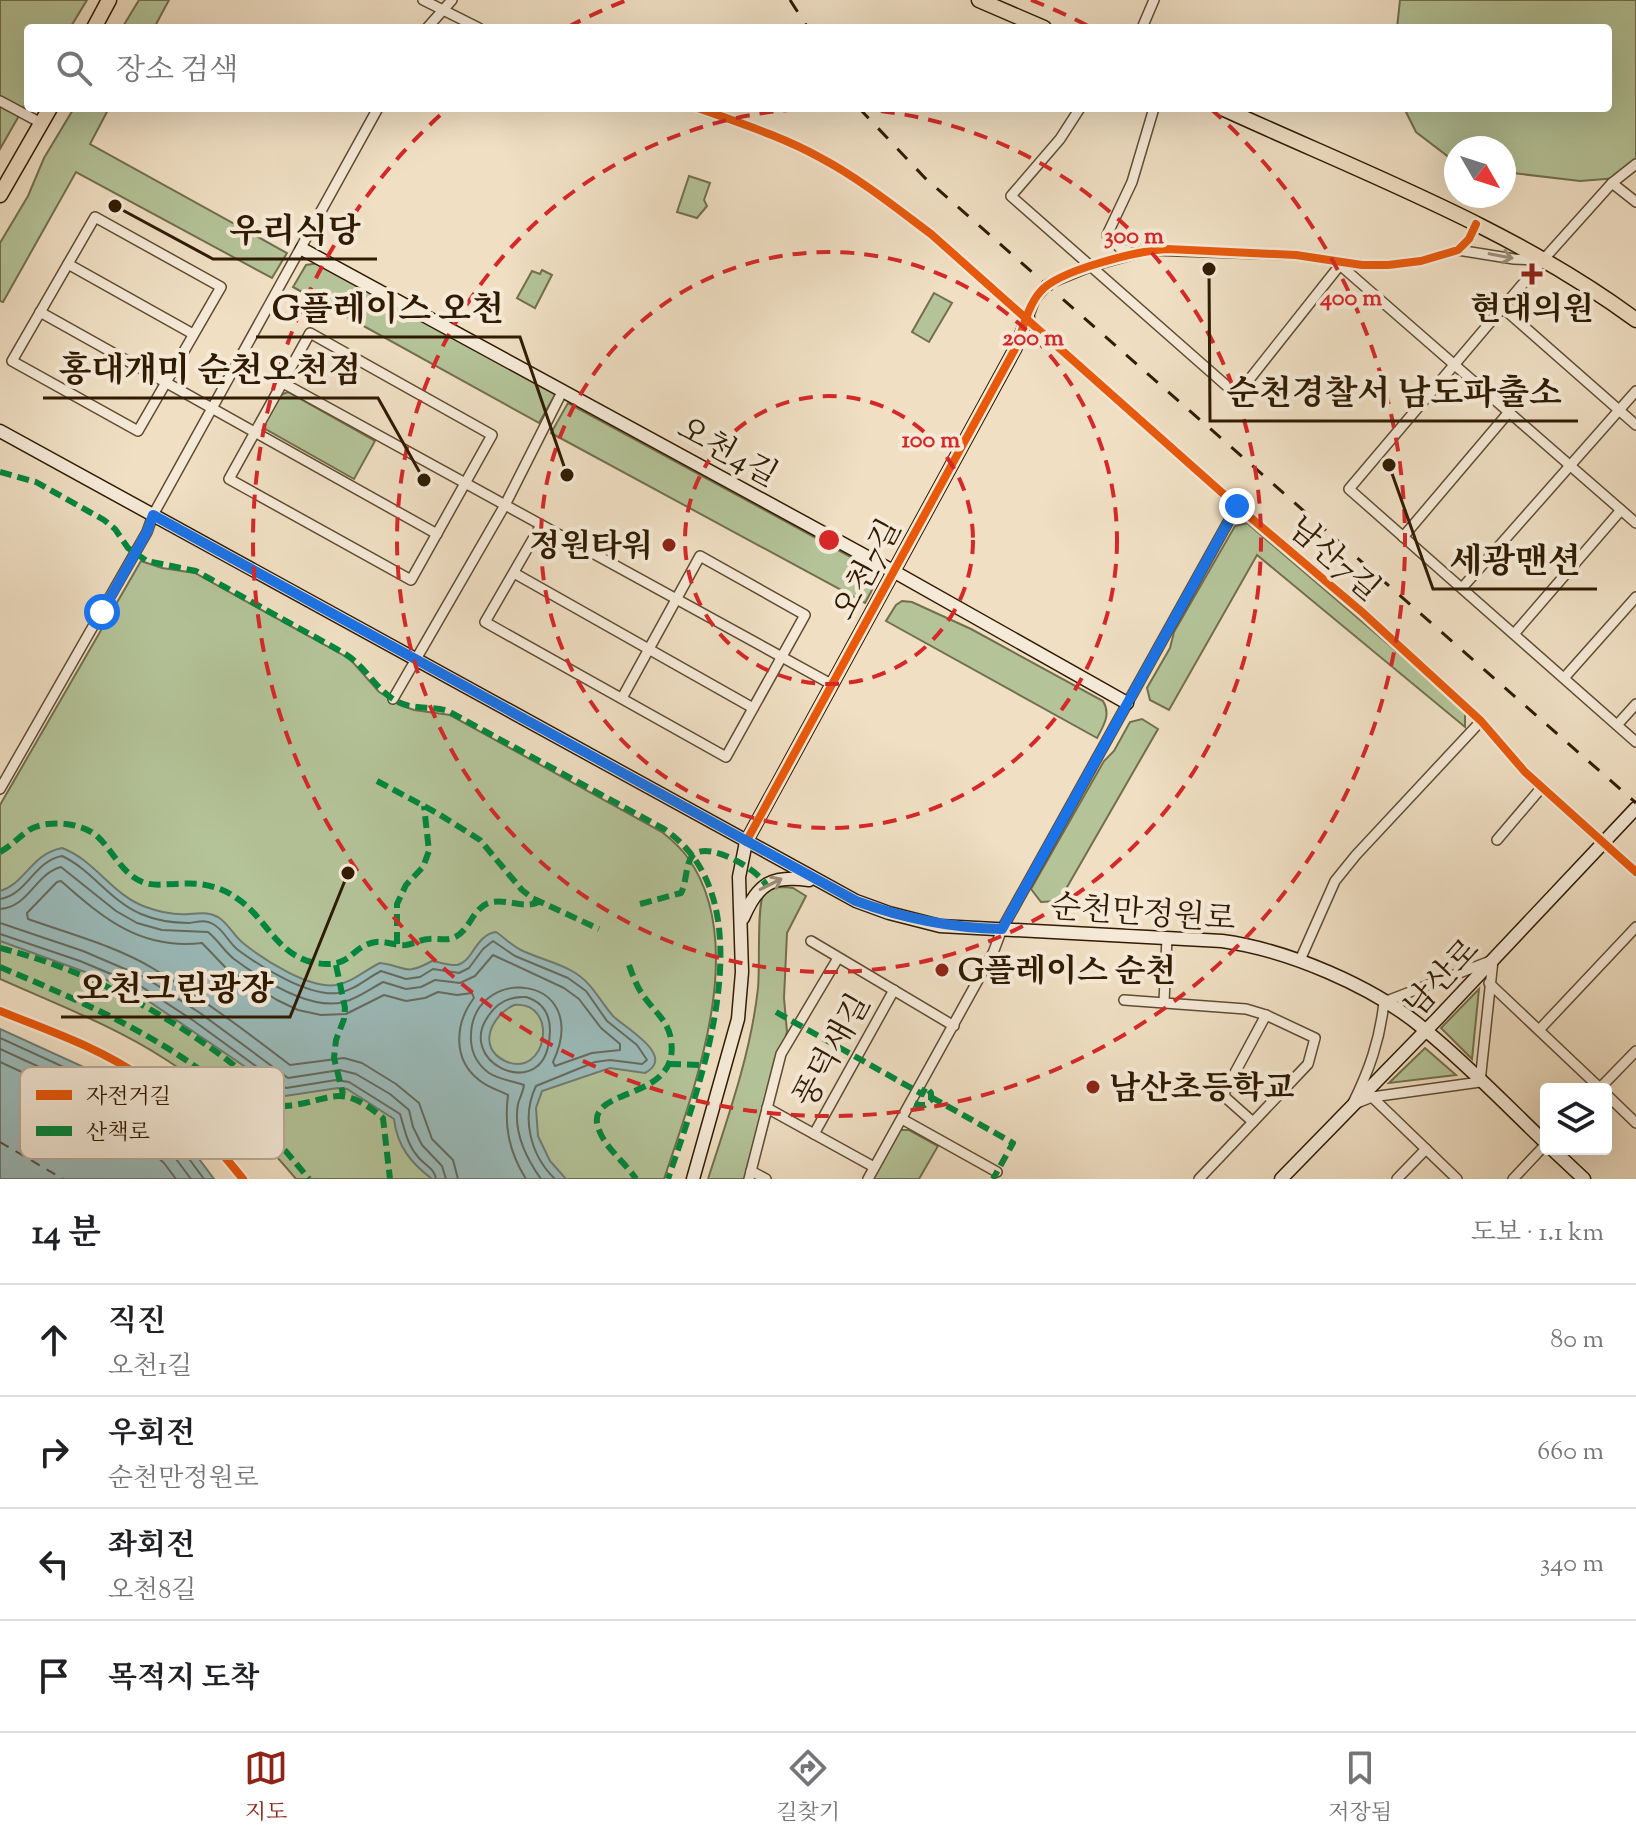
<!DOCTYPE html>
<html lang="ko">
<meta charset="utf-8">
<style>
:root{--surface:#fff;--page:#f2f2f2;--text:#202124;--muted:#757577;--line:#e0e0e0;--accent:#8f2418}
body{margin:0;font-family:"Sorts Mill Goudy","Noto Serif KR",serif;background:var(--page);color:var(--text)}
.controls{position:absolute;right:24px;bottom:24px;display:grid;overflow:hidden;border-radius:8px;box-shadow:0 8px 32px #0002}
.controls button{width:72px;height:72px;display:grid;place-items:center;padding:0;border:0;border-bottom:2px solid var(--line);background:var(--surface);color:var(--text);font:40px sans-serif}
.compass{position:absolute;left:1444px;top:136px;width:72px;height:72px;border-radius:50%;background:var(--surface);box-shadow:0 8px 32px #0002;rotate:129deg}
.stop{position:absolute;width:24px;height:24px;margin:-18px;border:6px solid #1a73e8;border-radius:50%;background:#fff}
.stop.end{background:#1a73e8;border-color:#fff;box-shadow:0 2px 8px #0008}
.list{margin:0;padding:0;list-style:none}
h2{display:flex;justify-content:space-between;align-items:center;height:104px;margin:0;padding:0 32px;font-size:34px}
h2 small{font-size:26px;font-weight:400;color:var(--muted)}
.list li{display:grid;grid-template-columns:52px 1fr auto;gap:24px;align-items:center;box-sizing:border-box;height:112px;padding:0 32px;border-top:2px solid var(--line)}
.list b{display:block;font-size:30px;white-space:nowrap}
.list p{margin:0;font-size:26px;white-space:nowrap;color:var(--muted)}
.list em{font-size:26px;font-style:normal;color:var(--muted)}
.icon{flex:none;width:44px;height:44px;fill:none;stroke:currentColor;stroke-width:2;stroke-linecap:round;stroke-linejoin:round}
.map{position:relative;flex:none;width:1636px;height:1179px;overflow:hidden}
.search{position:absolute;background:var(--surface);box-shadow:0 8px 32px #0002;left:24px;right:24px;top:24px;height:88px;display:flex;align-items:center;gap:20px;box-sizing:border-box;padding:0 28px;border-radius:8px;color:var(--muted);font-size:30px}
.sheet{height:552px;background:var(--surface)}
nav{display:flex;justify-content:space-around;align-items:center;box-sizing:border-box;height:112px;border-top:2px solid var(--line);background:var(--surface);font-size:22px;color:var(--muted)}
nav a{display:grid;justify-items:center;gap:4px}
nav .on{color:var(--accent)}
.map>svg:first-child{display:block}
.green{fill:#b4c398;stroke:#726f4d;stroke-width:2}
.water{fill:#9bbbba;stroke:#707b70;stroke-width:2;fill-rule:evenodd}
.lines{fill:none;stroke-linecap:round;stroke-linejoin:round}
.shore{stroke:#666b5e;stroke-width:2}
.ferry{stroke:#555342;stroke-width:2;stroke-dasharray:10 8;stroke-linecap:butt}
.street-casing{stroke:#604c32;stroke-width:12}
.secondary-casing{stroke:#301b02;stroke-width:15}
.primary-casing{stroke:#301b02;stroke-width:17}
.street{stroke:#f5ead8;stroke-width:9}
.secondary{stroke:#f5ead8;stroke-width:12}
.primary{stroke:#f0dfc3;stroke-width:14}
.rail{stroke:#301b02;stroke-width:3;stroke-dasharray:14 14;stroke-linecap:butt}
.quiet{stroke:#00873e;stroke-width:6;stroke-dasharray:12 6;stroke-linecap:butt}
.cycleway-casing{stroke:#f5ead8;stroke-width:13}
.cycleway{stroke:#e8590c;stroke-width:8}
.oneway{stroke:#9c8d78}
.route{stroke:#1a73e8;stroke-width:10}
.ring{fill:none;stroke:#d62828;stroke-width:4;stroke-dasharray:14 10}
.poi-dot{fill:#8f2418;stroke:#f5ead8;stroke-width:3}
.labels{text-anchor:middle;stroke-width:8;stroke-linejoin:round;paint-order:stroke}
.poi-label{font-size:32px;font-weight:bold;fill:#301b02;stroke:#f5ead8;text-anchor:start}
.street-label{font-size:32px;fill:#301b02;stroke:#f5ead8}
.key{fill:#f5ead8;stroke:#baac98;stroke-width:2}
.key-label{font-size:22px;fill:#301b02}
.centre{fill:#d62828;stroke:#f5ead8;stroke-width:4}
.ring-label{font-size:24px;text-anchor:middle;font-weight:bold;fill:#d62828;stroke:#f5ead8;stroke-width:8;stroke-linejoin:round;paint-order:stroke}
.leader{fill:none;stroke:#301b02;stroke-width:3}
.callout-dot{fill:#301b02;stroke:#f5ead8;stroke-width:3}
.callout-label{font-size:34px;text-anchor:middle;font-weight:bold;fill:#301b02;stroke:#f5ead8;stroke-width:8;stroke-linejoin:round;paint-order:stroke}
</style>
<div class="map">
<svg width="1636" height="1179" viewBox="0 0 1636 1179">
<rect width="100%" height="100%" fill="#f0dfc3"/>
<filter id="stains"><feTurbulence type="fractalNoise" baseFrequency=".0025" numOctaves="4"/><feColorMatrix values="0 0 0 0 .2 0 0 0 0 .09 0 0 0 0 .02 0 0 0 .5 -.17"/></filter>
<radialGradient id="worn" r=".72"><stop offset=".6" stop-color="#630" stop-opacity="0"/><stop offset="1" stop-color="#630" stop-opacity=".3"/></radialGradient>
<g class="green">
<path d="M0 0H87L70 28H28V100L0 149Z"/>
<path d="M139 0H169L154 28H122Z"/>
<path d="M1400 0H1636V164L1618 178 1580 181 1504 172V148H1456V159L1450 158 1416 132 1404 108H1608V28H1397Z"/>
<path d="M74 108H109L90 144 287 253 272 278 76 172 3 302 0 301V243L28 196 44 158Z"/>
<path d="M689 176 710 183 704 200 707 206 697 218 677 212Z"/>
<path d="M319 263 556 393 539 423 293 287 306 265Z"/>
<path d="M542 270 552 275 535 308 517 298 532 271 540 274Z"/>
<path d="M934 293 952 303 929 342 912 332Z"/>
<path d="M288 392 375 441 354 479 262 427 280 395Z"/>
<path d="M568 403 871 568C880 581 871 591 865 603L551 433Z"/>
<path d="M1247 523 1465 710V727L1257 555 1169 710 1150 700 1147 688 1170 648 1174 632 1235 526Z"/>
<path d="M141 561 162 568 195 573 350 659 379 692 403 706 414 710 450 715 662 832C672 840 681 848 688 858 750 945 694 1089 664 1179H296C259 1135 214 1090 165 1059 114 1026 56 1004 0 979V805Z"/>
<path d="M902 601 912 602 971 629 1103 701C1111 714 1104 725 1097 738L886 621 896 605Z"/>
<path d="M1142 719 1158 729 1059 901 1041 902 1031 889 1104 761 1114 751 1130 722Z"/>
<path d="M785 887 793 888 806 896 787 933 784 998 787 1032 745 1179H708C728 1117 751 1053 758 988 760 969 757 906 763 896 769 888 777 887 785 887Z"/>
<path d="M1479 989 1472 1059 1441 1028Z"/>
<path d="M1425 1048 1456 1075 1389 1083Z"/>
<path d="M899 1130H909L938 1146 919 1179H870Z"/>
</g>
<g class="water">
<path d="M62 848C95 860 113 896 146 907 159 912 175 915 189 914 200 914 207 911 218 917 229 924 233 935 243 943 264 960 309 989 336 985 353 982 365 970 380 963 407 966 403 977 432 961 439 962 450 966 457 965 473 962 475 935 496 932 505 938 511 945 521 950 537 958 556 962 572 971 592 982 599 1000 613 1016 625 1028 677 1056 645 1073L610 1068 542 1091 536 1108 538 1136 550 1161 566 1179H432C411 1163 397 1146 394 1119L347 1089 338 1088 285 1096 270 1089 247 1068 138 994 107 980 0 941V891C26 883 31 854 62 848ZM514 1005C560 1001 547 1080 505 1061 476 1047 492 1015 514 1005Z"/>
<path d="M0 1029 121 1084 187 1143 214 1179H0Z"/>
</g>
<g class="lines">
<g class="shore">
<path d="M0 899C27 895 34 861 62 856 91 869 110 901 141 914 155 920 174 923 189 923 198 922 204 919 213 924 224 930 228 942 238 950 261 967 309 997 338 993 355 990 367 978 381 971L406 979 420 977 433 969 459 973 469 968 483 949 493 941 515 956 568 978 586 991 607 1021 637 1045 647 1060 642 1064 610 1060 595 1062 536 1086C521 1117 530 1155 555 1179"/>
<path d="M0 909C29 907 35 874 61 867L116 911 137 923 162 930 208 932C218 940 224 951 234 959 261 979 309 1011 344 1002 358 998 370 989 383 982L406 989 421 987 435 980 460 983 475 976 493 955 564 988 579 999 601 1028 620 1044V1050L592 1053 555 1066 553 1062C595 972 467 962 471 1041 472 1054 478 1065 489 1073 500 1080 513 1081 524 1085 523 1092 520 1097 518 1104 513 1131 526 1158 541 1179"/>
<path d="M0 923 83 951 146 978 200 1013 288 1078 340 1070 356 1074 390 1094 409 1110 413 1127 422 1145 442 1166 446 1179"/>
<path d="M0 934 80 961 142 987 194 1021 286 1088 336 1080 349 1082 400 1114C405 1130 407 1145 419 1158 426 1166 434 1168 436 1179"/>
<path d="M526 997C549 1004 553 1024 548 1047 536 1100 455 1061 489 1015 498 1002 510 996 526 997Z"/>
<path d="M0 1038 116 1091 181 1148 204 1179"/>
<path d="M0 1049 111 1100 173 1155 191 1179"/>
<path d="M0 1062 104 1110 164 1163 176 1179"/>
<path d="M458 1179 453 1160 432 1139 419 1103 396 1084 362 1063 344 1058 290 1065C246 1031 202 998 154 969 116 946 70 934 28 919L27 913 57 882 61 881C104 919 141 950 202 943L226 968 277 1000 298 1010 321 1015 346 1014 384 995 406 1001 425 998 438 992 457 995 472 993 474 998C455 1023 452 1059 479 1080 487 1087 498 1090 508 1095 504 1126 509 1152 526 1179"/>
</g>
<path class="ferry" d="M0 1142 63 1179"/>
<g class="street-casing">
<g id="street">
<path d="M423 0 479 28"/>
<path d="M427 28 452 0"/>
<path d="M1142 28 1154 0"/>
<path d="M0 101 41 123"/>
<path d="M698 108C739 123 781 136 819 157 859 178 895 207 931 234L1237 506 1362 612 1481 721 1525 772 1636 872"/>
<path d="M1080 108 1060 139 1011 196 1237 395 1340 265"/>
<path d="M1612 183 1636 164"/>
<path d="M1636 202 1612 183 1543 260 1349 489 1636 742"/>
<path d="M95 217 221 287 138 431 12 361Z"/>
<path d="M1458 250 1514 259 1540 260"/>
<path d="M1135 254 1120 248 1107 235 1132 182 1154 108"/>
<path d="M1342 263 1340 265 1636 523"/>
<path d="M68 264 193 334"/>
<path d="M1503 308 1636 425"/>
<path d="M40 312 437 534"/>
<path d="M1028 318 1035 299 1048 284 1092 266 1149 250 1296 255 1362 265H1388L1421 261 1458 250 1469 239 1476 224"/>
<path d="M310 333 492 435 411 580 229 479Z"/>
<path d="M283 383 831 684"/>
<path d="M541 525 485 622 726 757 805 615 700 556 622 698"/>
<path d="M1403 537 1509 412"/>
<path d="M514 573 753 708"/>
<path d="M1462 588 1636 391"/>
<path d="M1514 634 1621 510"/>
<path d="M1564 678 1636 597"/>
<path d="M393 699 505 505 563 390"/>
<path d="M1617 725 1636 704"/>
<path d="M0 789 147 532 153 515 378 108"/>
<path d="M1497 840 1542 787"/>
<path d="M811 941 954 1026"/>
<path d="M1300 960 1335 881 1356 855 1481 721"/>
<path d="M1493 960 1480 1082 1372 1097 1352 1105C1369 1071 1380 1040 1384 1002Z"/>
<path d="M1489 983 1601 1089"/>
<path d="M1124 1000 1246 1009 1266 1015 1315 1038 1308 1064 1199 1179"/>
<path d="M1164 1002 1167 938"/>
<path d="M1539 1030 1636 927"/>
<path d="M1599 1089 1636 1051"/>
<path d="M1606 1094 1636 1123"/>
<path d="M1372 1097 1457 1179"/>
<path d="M767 1108 874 1167"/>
<path d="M902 1119 997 1172"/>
<path d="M1253 1122 1226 1098 1224 1093 1266 1015"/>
<path d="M814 1134 894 990"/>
<path d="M751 1171 766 1179"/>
<path d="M749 1179 781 1054 838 958"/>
<path d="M868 1179 993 953 1002 929 1237 506"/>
<path d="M1397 1179 1426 1149"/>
<path d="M1513 1179 1546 1144"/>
</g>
</g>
<g class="secondary-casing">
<g id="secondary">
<path d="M302 249 893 571 1127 703"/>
<path d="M0 431 856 901 889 913 940 926 1222 941C1288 950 1373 986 1424 1029 1467 1064 1506 1105 1546 1143"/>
<path d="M743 918C758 883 772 875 809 880"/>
<path d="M1552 1149 1584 1179"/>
<path d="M693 1179 738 1019 742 972 739 877 746 842 1015 349 1028 318"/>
<path d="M1281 1179 1439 1017 1636 808"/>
</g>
</g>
<g class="primary-casing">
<g id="primary">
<path d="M979 0 1044 28"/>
<path d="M94 28 109 0"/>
<path d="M1222 108C1361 172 1512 228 1636 320"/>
<path d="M0 195 50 108"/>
</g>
</g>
<use href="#street" class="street"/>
<use href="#secondary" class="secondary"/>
<use href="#primary" class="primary"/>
<g class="rail">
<path d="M790 0 808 28"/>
<path d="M859 108 925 178 1636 803"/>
</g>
<g class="quiet">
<path d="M0 472 36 482 104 520 115 529 128 548 147 561 196 571 342 652C365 665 373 686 393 699 410 711 429 705 448 711L664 829C770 901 700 1084 668 1179"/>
<path d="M377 781 437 813 480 840 522 890 532 898 599 929"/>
<path d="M0 852C11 846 19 837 29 830 47 819 82 822 98 837 114 852 122 875 145 883 155 886 165 884 175 884 198 882 219 885 238 899 267 919 277 956 316 963 354 969 349 946 376 942 386 941 396 946 406 945 414 944 421 939 429 939 437 938 445 941 453 938 471 931 472 906 492 902 508 899 525 909 539 902"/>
<path d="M640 904 681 893C687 882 685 864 693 855 708 840 759 870 766 885"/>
<path d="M397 944V904L406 885 423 867 429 851 424 806"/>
<path d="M0 948C80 968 155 1007 222 1056 243 1071 262 1092 285 1106 332 1102 338 1080 383 1118L390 1179"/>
<path d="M336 965 345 1008 344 1019 336 1040 334 1058 343 1094"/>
<path d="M629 965C633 976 637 988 645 998 655 1012 669 1022 671 1040 681 1104 581 1085 599 1130 606 1149 625 1162 636 1179"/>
<path d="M0 967C73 998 147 1029 211 1078 247 1107 280 1143 309 1179"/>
<path d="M776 1012 922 1094 926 1087 931 1093V1100L925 1105H917L922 1094"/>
<path d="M669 1064 703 1065"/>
<path d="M931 1097 1013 1143 993 1179"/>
</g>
<g class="cycleway-casing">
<g id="cycleway">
<path d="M698 108C739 123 781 136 819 157 859 178 895 207 931 234L1237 506 1362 612 1481 721 1525 772 1636 872"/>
<path d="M746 842 1015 349C1023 331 1027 307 1040 292 1058 270 1138 251 1167 249L1296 255 1362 265H1388L1421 261 1458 250 1469 239 1476 224"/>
<path d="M0 1011C49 1031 101 1048 144 1079 183 1107 213 1142 243 1179"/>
</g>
</g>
<use href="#cycleway" class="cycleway"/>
</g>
<defs><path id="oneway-shaft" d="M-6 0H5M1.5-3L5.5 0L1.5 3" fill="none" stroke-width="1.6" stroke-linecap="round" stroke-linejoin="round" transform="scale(2)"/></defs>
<g class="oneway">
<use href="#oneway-shaft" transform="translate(1501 256) rotate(11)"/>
<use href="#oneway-shaft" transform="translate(771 884) rotate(-27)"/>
</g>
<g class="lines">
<path class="route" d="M102 612 147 532 153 515 856 901C905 919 950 928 1002 929L1237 506"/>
</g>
<g class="ring">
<circle cx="829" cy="540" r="144"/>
<circle cx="829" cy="540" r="288"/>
<path d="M833 108A432 432 0 1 1 825 108"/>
<path d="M568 27A576 576 0 0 1 627 0M1031 0A576 576 0 0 1 1090 27M1211 109A576 576 0 1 1 447 109"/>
</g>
<g class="poi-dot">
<path d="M1528 262h8v8h8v8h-8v8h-8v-8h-8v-8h8z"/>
<circle cx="669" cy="545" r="8"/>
<circle cx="942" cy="970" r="8"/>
<circle cx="1093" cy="1087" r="8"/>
</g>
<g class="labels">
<g class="poi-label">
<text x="1532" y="319" text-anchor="middle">현대의원</text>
<text x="653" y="556" text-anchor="end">정원타워</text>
<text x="958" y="981">G플레이스 순천</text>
<text x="1109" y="1098">남산초등학교</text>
</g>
<g class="street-label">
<text transform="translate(728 451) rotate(29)" y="11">오천4길</text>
<text transform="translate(1335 558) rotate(41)" y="11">남산7길</text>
<text transform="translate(866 569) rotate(-62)" y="11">오천7길</text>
<text transform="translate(1143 912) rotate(4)" y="11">순천만정원로</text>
<text transform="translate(1441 977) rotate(-47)" y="11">남산로</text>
<text transform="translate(831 1050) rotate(-61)" y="11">풍덕새길</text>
</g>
</g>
<rect x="20" y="1067" width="264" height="92" rx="12" class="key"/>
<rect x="36" y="1090" width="36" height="10" fill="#e8590c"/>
<rect x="36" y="1126" width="36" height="10" fill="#00873e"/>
<g class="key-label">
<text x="86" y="1103">자전거길</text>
<text x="86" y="1139">산책로</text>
</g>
<circle cx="829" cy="540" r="12" class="centre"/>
<g class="ring-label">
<text x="1134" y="243">300 m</text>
<text x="1351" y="305">400 m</text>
<text x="1033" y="345">200 m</text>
<text x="931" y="447">100 m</text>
</g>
<path class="leader" d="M115 206L213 259H377M567 475L520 337H256M424 480L378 398H43M1209 269L1210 421H1578M1389 465L1433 589H1597M348 873L290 1017H61"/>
<g class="callout-dot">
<circle cx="115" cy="206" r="8"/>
<circle cx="567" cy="475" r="8"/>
<circle cx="424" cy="480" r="8"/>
<circle cx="1209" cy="269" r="8"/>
<circle cx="1389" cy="465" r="8"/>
<circle cx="348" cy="873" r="8"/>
</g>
<g class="callout-label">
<text x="295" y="242">우리식당</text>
<text x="388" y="320">G플레이스 오천</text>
<text x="210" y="381">홍대개미 순천오천점</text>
<text x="1394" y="404">순천경찰서 남도파출소</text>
<text x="1515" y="572">세광맨션</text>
<text x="175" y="1000">오천그린광장</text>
</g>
<rect width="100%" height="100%" filter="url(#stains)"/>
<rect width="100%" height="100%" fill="url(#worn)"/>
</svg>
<div class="controls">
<button><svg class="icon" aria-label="layers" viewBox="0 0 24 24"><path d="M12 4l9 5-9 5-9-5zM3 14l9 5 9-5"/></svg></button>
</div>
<svg class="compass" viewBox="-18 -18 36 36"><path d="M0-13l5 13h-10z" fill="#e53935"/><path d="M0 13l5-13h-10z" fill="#757577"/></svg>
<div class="stop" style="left:102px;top:612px"></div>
<div class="stop end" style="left:1237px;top:506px"></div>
<div class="search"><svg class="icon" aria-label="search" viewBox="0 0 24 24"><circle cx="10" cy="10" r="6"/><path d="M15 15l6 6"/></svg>장소 검색</div>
</div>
<section class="sheet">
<h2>14 분<small>도보 · 1.1 km</small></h2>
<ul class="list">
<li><svg class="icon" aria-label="ahead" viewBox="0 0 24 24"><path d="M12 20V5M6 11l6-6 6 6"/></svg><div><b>직진</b><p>오천1길</p></div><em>80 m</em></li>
<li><svg class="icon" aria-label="right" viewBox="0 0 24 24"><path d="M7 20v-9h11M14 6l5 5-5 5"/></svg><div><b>우회전</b><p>순천만정원로</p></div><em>660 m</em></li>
<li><svg class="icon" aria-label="left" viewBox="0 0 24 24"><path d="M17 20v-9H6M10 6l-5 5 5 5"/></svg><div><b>좌회전</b><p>오천8길</p></div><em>340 m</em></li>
<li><svg class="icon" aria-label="arrive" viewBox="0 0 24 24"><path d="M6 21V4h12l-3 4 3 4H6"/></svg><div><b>목적지 도착</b></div></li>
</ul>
</section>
<nav>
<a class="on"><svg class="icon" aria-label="map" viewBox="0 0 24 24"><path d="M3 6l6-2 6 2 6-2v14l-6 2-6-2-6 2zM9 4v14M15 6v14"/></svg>지도</a>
<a><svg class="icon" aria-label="directions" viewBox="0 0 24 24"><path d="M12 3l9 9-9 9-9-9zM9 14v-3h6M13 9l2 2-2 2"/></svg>길찾기</a>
<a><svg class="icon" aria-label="saved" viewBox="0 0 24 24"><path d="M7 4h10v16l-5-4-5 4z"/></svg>저장됨</a>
</nav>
